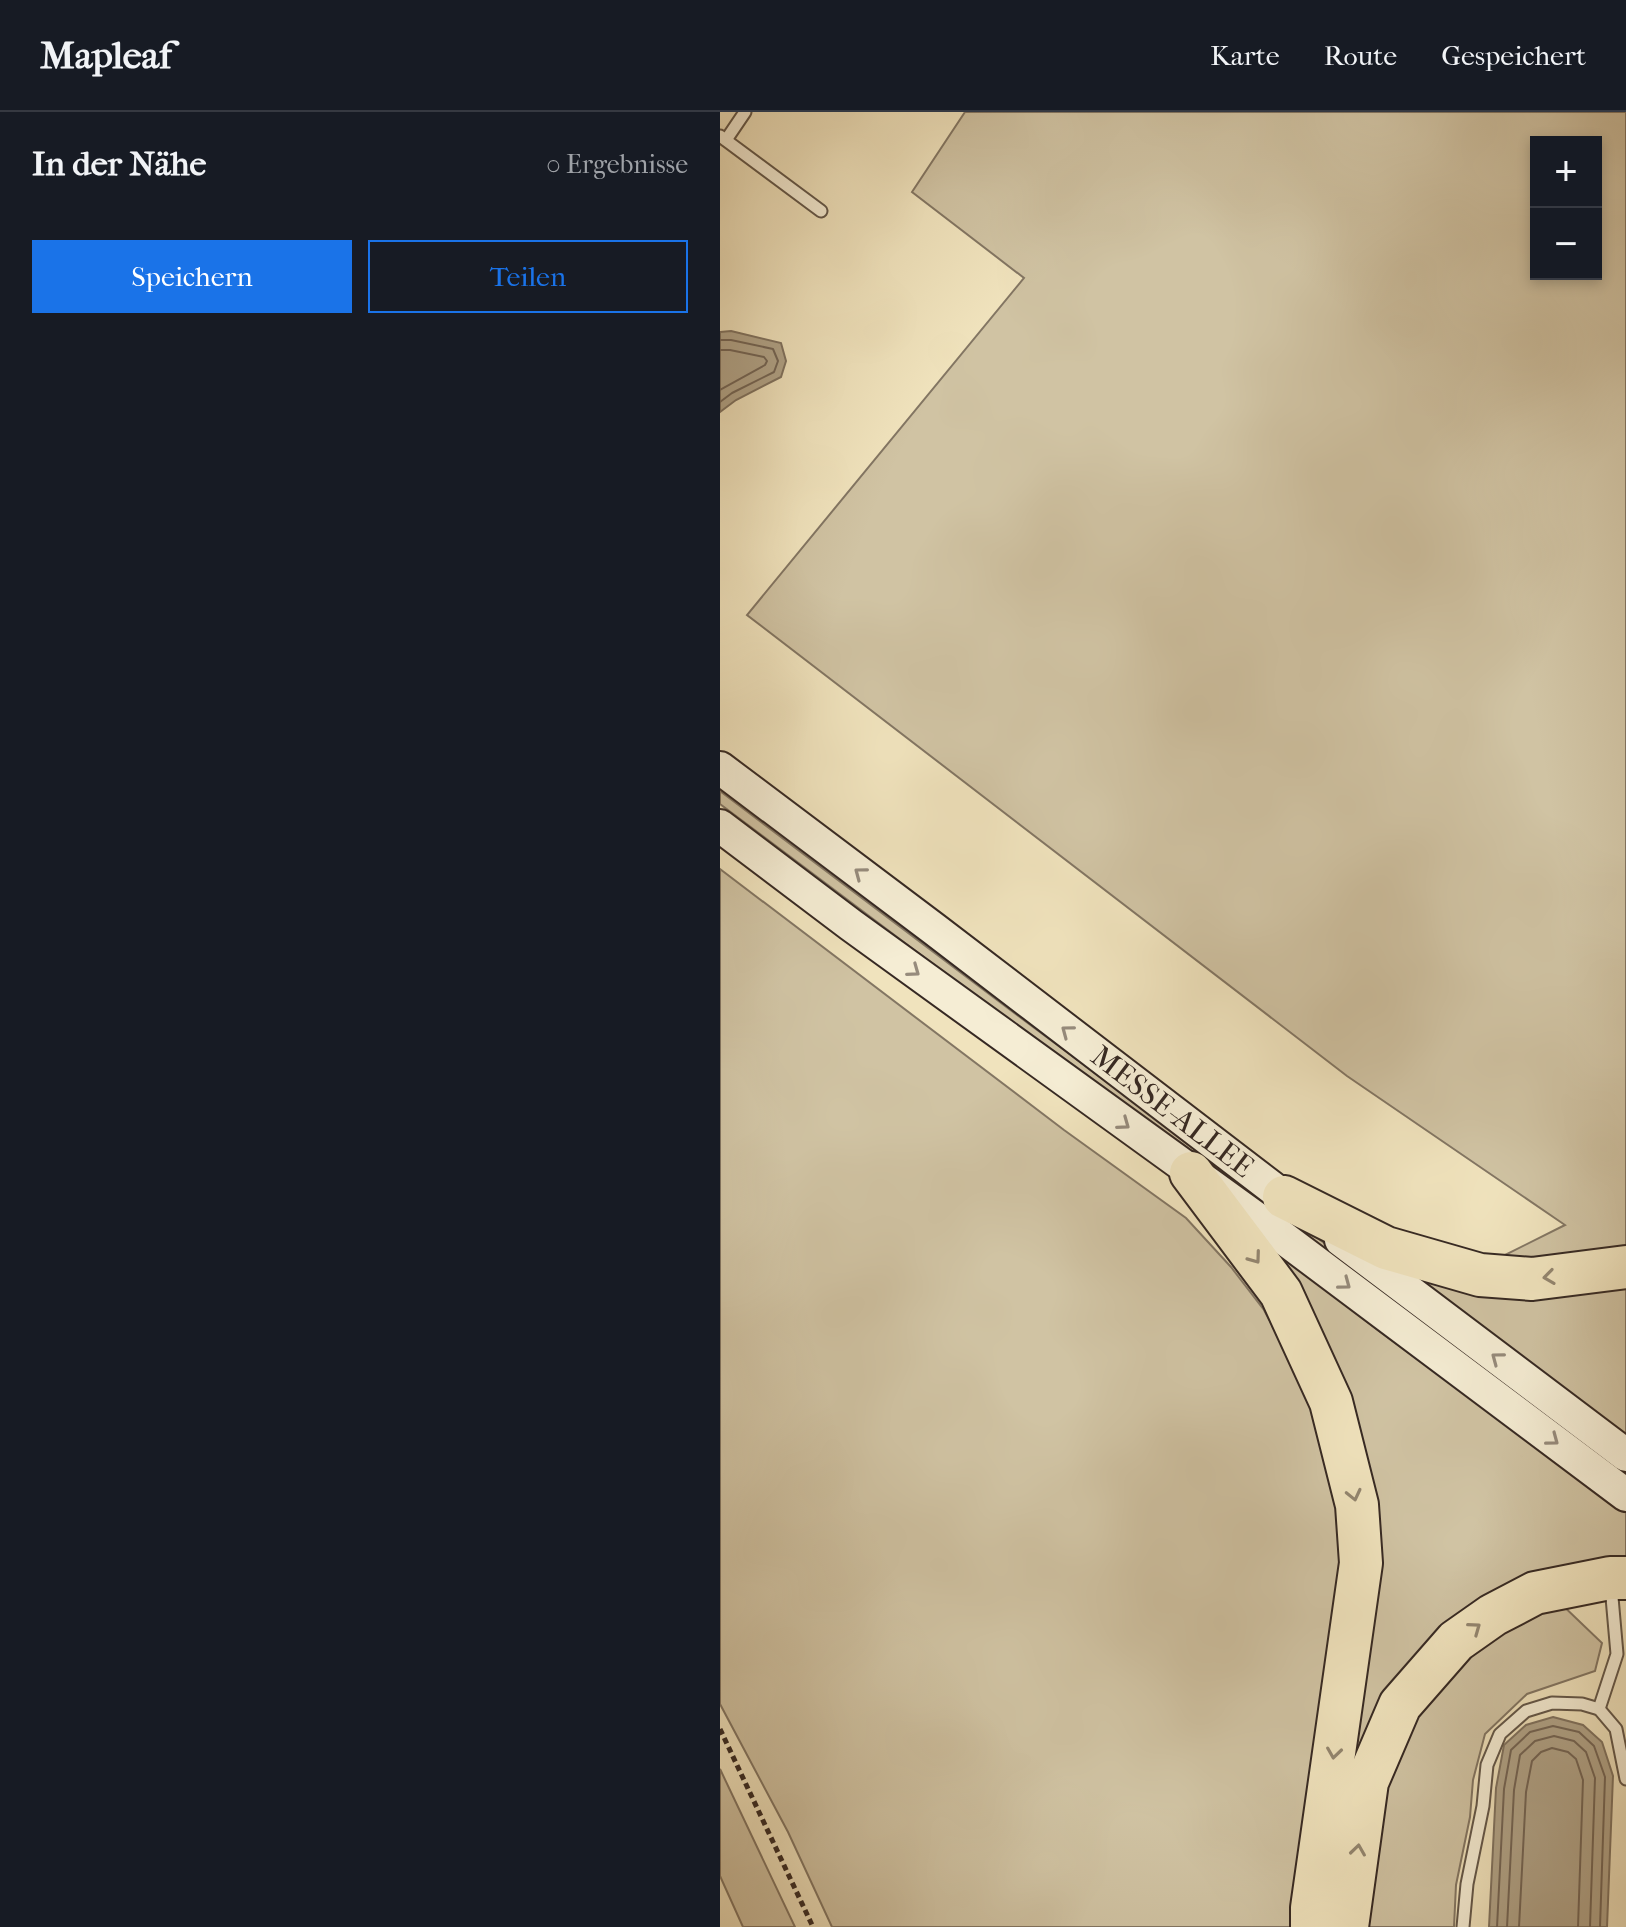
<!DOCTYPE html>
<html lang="de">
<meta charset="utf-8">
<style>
:root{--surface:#171b24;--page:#20242c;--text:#f1f3f6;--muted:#9ea1a6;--line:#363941;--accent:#1a73e8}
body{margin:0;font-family:"IM FELL French Canon",serif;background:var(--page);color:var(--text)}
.controls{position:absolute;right:24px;top:24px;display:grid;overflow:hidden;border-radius:0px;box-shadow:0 4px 12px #0003}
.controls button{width:72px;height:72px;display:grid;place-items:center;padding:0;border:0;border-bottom:2px solid var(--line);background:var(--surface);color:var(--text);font:40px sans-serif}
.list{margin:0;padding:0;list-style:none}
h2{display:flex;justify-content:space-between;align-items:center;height:104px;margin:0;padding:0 32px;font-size:34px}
h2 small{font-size:26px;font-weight:400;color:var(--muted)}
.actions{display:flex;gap:16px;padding:24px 32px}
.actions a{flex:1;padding:18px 0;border:2px solid var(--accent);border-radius:0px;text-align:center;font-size:28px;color:var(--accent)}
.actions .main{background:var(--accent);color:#fff}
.map{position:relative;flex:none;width:906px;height:1815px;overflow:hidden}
header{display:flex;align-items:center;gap:48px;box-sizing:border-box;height:112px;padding:0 40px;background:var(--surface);border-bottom:2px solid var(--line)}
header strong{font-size:38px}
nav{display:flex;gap:44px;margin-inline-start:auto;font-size:28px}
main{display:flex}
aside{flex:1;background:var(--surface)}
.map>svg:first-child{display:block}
.green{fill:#d0c3a3;stroke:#837663;stroke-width:2;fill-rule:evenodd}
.water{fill:#b1a489;stroke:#807360;stroke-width:2}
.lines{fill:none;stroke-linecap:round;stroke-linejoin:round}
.shore{stroke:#746656;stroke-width:2}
.service-casing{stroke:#64584a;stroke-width:15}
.secondary-casing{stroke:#362923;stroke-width:36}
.motorway-casing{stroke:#362923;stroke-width:46}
.path{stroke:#362923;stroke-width:5;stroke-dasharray:6 4;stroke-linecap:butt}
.service{stroke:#f5edd4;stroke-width:11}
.secondary{stroke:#f5edd4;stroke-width:32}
.motorway{stroke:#f0e3bd;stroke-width:42}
.oneway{stroke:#968b7c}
.oneway2{stroke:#938670}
.labels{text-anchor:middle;stroke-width:6;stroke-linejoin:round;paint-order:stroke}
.street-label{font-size:30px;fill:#362923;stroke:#f5edd4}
</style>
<header>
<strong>Mapleaf</strong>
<nav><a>Karte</a><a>Route</a><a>Gespeichert</a></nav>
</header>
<main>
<aside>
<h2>In der Nähe<small>0 Ergebnisse</small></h2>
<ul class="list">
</ul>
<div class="actions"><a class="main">Speichern</a><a>Teilen</a></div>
</aside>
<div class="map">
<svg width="906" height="1815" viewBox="0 0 906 1815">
<rect width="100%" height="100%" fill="#f0e3bd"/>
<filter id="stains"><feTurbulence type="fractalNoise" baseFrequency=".0025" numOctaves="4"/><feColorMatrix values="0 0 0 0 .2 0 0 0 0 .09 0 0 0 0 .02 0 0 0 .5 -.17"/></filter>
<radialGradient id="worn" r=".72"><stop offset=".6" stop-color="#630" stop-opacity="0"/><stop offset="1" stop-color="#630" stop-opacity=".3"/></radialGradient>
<g class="green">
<path d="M245 0H906V1147L773 1149 845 1113 627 964 27 503 304 166 192 80ZM816 30H876V162H816Z"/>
<path d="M0 679 305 909 906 1355V1373L0 692Z"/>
<path d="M0 757 344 1018 466 1106 511 1155 544 1198 581 1269 603 1332 617 1396 622 1455 573 1815H112L68 1720 0 1592Z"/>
<path d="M548 1133 659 1219 906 1401V1454L736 1510 615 1783 650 1501Z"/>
<path d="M687 1164 906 1174V1326Z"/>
<path d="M836 1487 882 1531 875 1559 807 1582 765 1622 753 1668 750 1705 736 1773 734 1815H636L664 1655 741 1538Z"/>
<path d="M0 1657 75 1815H23L0 1764Z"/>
</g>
<g class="water">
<path d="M11 219 61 231 66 249 61 265 16 288 0 300V220Z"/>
<path d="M833 1605 863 1613 882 1630 893 1664 887 1815H769L776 1676 784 1633 806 1613Z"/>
</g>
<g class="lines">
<g class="shore">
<path d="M0 228H11L53 237 58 249 54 260 12 281 0 290"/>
<path d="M0 238H10L44 245 47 249 45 253 0 278"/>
<path d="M777 1815 784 1677 791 1638 810 1620 833 1614 859 1620 874 1634 885 1665 880 1815"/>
<path d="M787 1815 794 1678 800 1643 815 1629 834 1624 854 1629 866 1640 875 1666 870 1815"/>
<path d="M799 1815 806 1680 812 1649 821 1640 832 1636 848 1640 856 1647 863 1668 858 1815"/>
</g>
<g class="service-casing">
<g id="service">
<path d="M0 24 101 99"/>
<path d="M6 28 25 0"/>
<path d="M879 1597 897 1542 891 1474"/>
<path d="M743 1815 747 1772 763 1694 767 1653 780 1622 806 1599 832 1591 862 1592 879 1597 896 1617 906 1667"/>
</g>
</g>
<g class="secondary-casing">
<g id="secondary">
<path id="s1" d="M0 656 214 817 580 1097"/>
<path d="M0 714 131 813 558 1122 906 1383"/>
<path d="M621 1128 906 1343"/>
</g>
</g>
<g class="motorway-casing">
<g id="motorway">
<path d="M471 1061 561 1181 611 1290 637 1393 641 1451 592 1796V1815"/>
<path d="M564 1085 666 1136 760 1163 812 1167 906 1155"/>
<path d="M627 1815 647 1670 680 1593 736 1529 773 1503 815 1481 890 1466H906"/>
</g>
</g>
<path class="path" d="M0 1617 93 1815"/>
<use href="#service" class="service"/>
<use href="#secondary" class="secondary"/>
<use href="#motorway" class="motorway"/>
</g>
<defs><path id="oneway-chevron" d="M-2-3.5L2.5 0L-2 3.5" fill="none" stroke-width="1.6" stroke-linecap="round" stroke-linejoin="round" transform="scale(2)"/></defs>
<g class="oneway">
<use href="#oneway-chevron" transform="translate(140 761) rotate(-143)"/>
<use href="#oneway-chevron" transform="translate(194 859) rotate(36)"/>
<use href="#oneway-chevron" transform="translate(347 919) rotate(-143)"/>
<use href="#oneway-chevron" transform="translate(404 1012) rotate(36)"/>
<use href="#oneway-chevron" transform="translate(625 1172) rotate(37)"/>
<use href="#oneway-chevron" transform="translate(777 1246) rotate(-143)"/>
<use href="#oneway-chevron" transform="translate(833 1328) rotate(37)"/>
</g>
<g class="oneway2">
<use href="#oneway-chevron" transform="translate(535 1146) rotate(54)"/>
<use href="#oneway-chevron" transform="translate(829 1165) rotate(172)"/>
<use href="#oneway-chevron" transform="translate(634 1383) rotate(77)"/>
<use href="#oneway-chevron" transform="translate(755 1516) rotate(-36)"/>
<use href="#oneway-chevron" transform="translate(614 1641) rotate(98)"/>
<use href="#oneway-chevron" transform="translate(638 1738) rotate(-82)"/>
</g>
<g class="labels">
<g class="street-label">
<text dy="10" stroke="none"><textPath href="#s1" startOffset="568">MESSE-ALLEE</textPath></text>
</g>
</g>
<rect width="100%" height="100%" filter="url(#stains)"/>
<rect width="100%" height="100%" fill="url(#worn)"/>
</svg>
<div class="controls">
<button>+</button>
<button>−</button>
</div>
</div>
</main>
